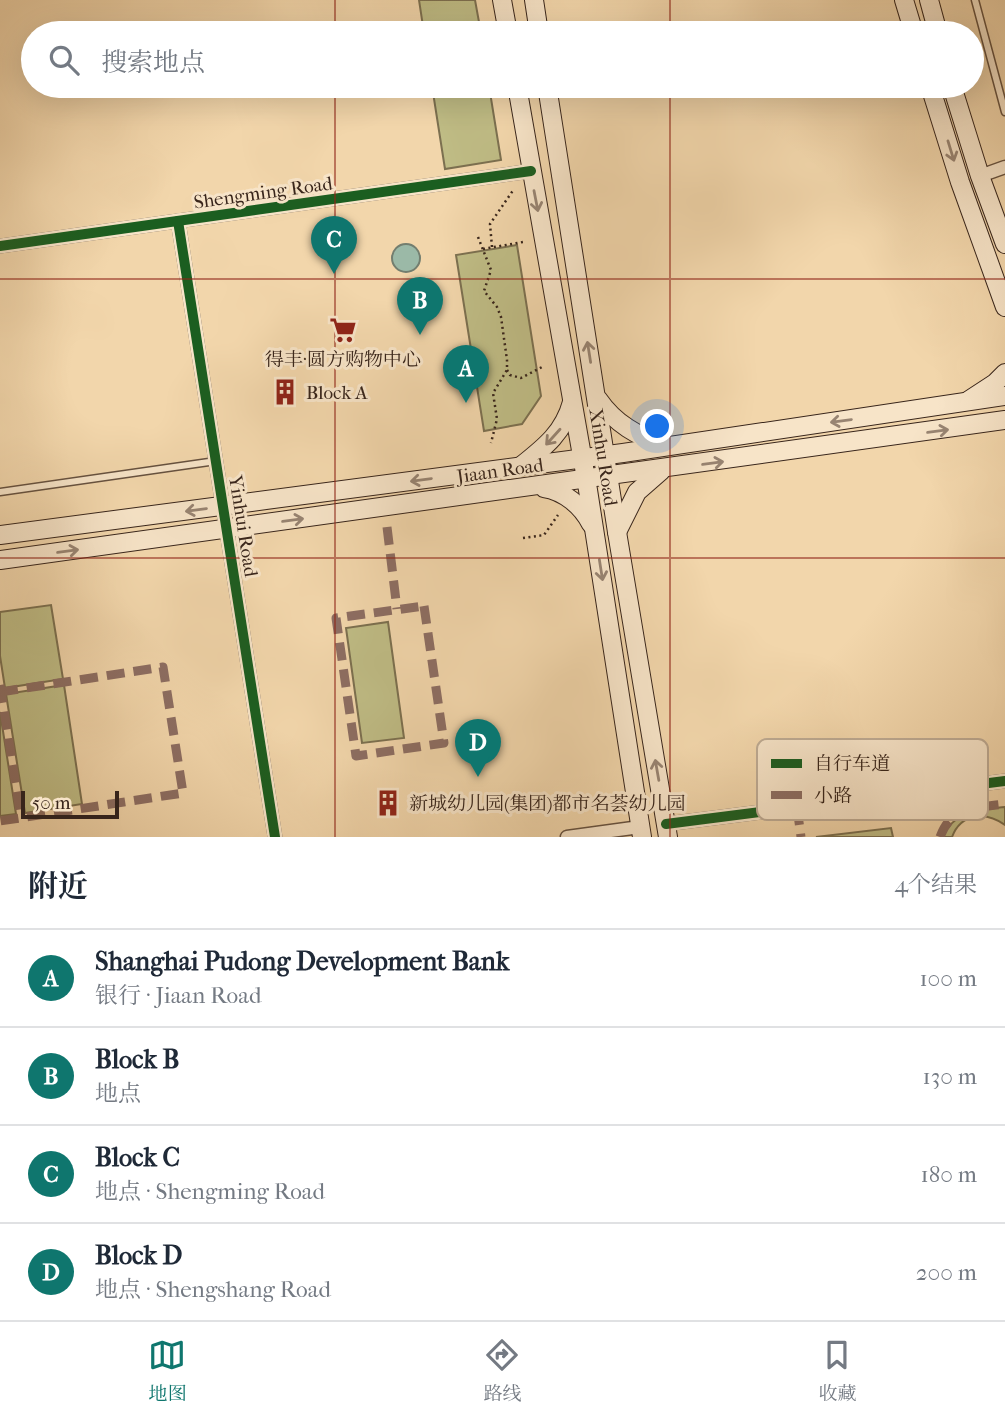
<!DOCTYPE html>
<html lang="zh">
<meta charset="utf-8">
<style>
:root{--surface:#fff;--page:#f6f6f7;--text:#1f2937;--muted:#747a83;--line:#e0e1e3;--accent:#0f766e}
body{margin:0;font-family:"IM FELL French Canon","Noto Serif SC",serif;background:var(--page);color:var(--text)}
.scale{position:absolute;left:21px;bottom:18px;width:98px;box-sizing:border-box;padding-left:7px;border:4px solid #38251b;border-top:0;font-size:19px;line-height:24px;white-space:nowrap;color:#38251b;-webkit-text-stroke:5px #f7e4c8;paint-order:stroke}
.you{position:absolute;left:658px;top:427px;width:24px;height:24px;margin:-18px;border:5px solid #fff;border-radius:50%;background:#1a73e8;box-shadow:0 0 0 10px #1a73e833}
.badge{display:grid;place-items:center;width:46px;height:46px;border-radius:50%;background:var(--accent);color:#fff;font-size:23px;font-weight:700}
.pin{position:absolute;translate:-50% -58px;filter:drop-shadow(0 2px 4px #0008)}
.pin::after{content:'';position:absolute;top:37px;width:24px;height:21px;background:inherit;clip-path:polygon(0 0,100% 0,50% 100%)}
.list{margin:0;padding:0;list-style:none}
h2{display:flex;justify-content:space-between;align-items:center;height:91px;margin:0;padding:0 28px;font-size:30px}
h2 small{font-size:23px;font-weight:400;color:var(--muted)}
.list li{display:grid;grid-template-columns:46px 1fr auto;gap:21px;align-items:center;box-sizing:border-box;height:98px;padding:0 28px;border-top:2px solid var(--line)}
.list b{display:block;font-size:26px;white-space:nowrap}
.list p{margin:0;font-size:23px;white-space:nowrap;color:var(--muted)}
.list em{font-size:23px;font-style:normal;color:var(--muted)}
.icon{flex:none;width:38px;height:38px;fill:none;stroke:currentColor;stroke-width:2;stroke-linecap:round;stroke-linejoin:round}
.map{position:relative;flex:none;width:1005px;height:837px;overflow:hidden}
.search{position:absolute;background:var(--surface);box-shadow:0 7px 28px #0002;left:21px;right:21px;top:21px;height:77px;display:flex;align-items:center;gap:18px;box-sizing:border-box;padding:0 24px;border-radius:38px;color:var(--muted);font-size:26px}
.sheet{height:483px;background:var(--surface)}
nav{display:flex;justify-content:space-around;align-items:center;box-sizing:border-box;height:98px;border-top:2px solid var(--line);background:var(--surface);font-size:19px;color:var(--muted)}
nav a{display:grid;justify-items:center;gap:4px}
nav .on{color:var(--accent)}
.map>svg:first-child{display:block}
.green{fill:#bfbc85;stroke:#7c7050;stroke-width:2}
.water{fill:#9bb9a7;stroke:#737e6f;stroke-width:2}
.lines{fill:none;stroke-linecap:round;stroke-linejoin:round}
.lane-casing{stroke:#66513f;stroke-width:9}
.street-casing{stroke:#66513f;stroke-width:15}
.secondary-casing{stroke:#38251b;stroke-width:20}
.path{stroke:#38251b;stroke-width:2.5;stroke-dasharray:2 3.5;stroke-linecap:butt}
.lane{stroke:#f7e4c8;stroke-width:6}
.street{stroke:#f7e4c8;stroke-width:12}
.secondary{stroke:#f7e4c8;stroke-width:18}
.quiet{stroke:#8d6e63;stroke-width:9;stroke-dasharray:18 9;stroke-linecap:butt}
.cycleway-casing{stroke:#f7e4c8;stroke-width:15}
.cycleway{stroke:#1b5e20;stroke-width:10}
.oneway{stroke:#988472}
.grid{fill:none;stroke:#8f2418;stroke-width:2;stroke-opacity:0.55}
.labels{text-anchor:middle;stroke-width:6;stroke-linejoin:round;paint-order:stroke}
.street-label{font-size:19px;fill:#38251b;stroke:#f7e4c8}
.poi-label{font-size:19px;fill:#38251b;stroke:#f7e4c8;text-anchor:start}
.key{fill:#f7e4c8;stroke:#beab94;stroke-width:2}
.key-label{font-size:19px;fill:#38251b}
</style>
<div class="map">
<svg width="1005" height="837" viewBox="0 0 1005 837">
<rect width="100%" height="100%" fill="#f2d6ab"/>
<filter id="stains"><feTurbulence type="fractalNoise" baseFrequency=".00286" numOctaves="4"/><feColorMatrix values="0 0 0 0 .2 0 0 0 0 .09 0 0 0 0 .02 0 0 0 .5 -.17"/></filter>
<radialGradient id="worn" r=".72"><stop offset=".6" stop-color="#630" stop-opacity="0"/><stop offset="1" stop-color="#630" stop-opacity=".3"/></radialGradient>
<g class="green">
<path d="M419 0H475L481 33H424Z"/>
<path d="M432 86H489L501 160 445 169Z"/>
<path d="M517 245 541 396 522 424 484 431 456 255Z"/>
<path d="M51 605 63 679 5 688 0 656V612Z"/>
<path d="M388 622 404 738 362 743 346 628Z"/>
<path d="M64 685 82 804 25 813 6 694Z"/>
<path d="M0 712 16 814 0 816Z"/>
<path d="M1005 807V825C986 811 961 813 952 837H943C954 810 980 810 1005 807Z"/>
<path d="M891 828 893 837H816Z"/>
</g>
<circle class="water" cx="406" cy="258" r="14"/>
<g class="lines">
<g class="lane-casing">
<g id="lane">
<path d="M975 0 1005 112"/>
<path d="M0 492 216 461"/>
</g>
</g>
<g class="street-casing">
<g id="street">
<path d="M980 176 1005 167"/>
<path d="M178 221 275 837"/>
<path d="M0 246 531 171"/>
<path d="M666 824 1005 781"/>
<path d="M567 837 640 827"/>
</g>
</g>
<g class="secondary-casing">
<g id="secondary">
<path d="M502 0 508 33"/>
<path d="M534 0 539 33"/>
<path d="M904 0 914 33"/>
<path d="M929 0 938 33"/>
<path d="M517 86 588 490 642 837"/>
<path d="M547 86 617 532 668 837"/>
<path d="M930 86 960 182 1005 307"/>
<path d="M952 86 980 176 1005 244"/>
<path d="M598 399C615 424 638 436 665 446"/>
<path d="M969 400 995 383 1005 373"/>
<path d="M521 466C545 447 564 432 572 402"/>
<path d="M544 488C564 491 582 506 591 524"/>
<path d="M617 532 637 492 661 471"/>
<path d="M0 535 623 453 1005 396"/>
<path d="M0 560 1005 420"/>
</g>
</g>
<g class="path">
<path d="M478 237 491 270 484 291 497 307 501 317 507 360V370L493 393 497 419 491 443"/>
<path d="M492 247 490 224 514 189"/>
<path d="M483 249 523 242"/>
<path d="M507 370 510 375 521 378 544 366"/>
<path d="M523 538 544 535 558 515"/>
</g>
<use href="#lane" class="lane"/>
<use href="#street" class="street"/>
<use href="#secondary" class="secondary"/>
<g class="quiet">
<path d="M387 527 397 609"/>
<path d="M424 606 444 743 356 756 336 618Z"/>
<path d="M0 685 21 818"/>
<path d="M0 692 163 667 183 793 0 821"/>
<path d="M797 807 801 837"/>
<path d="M940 837C952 805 976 808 1005 804"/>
</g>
<g class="cycleway-casing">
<g id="cycleway">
<path d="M178 221 275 837"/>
<path d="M0 246 531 171"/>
<path d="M666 824 1005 781"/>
</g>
</g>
<use href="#cycleway" class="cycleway"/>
</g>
<defs><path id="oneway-shaft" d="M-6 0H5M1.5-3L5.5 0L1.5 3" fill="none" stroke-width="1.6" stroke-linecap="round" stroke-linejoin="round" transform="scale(1.75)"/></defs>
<g class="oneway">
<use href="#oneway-shaft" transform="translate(951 151) rotate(73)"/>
<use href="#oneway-shaft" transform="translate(536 201) rotate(79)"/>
<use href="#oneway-shaft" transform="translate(589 352) rotate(-99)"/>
<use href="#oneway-shaft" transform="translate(841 421) rotate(172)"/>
<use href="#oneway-shaft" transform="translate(938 431) rotate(-8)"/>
<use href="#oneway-shaft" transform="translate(553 437) rotate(132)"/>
<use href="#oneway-shaft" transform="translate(713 463) rotate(-8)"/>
<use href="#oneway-shaft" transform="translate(421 480) rotate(172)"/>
<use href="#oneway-shaft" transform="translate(196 510) rotate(172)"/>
<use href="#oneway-shaft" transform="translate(293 520) rotate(-8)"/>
<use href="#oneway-shaft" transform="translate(68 551) rotate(-8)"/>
<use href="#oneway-shaft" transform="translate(601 570) rotate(81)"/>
<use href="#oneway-shaft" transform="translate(657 770) rotate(-100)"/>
</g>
<path class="grid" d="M335 0V33M670 0V33M335 86V837M670 86V837M0 279H1005M0 558H1005"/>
<defs>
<g id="supermarket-bare" transform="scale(2.1)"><path d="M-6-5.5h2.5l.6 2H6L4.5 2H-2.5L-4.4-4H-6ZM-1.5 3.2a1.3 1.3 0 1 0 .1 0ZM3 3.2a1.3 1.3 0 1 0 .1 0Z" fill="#8f2418" stroke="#f7e4c8" stroke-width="2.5" paint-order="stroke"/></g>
<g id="building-bare" transform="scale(2.1)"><path d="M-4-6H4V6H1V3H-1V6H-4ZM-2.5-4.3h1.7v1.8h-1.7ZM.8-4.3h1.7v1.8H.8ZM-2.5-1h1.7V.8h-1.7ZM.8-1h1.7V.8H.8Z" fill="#8f2418" stroke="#f7e4c8" stroke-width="2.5" paint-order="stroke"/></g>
</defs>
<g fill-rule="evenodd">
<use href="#supermarket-bare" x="343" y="330"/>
<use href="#building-bare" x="285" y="392"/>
<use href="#building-bare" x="388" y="803"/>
</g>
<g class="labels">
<g class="street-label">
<text transform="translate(263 192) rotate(-8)" y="7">Shengming Road</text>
<text transform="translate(604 457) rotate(81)" y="7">Xinhu Road</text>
<text transform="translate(500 470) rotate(-8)" y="7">Jiaan Road</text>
<text transform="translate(244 526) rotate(81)" y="7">Yinhui Road</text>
</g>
<g class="poi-label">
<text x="343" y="366" text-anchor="middle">得丰·圆方购物中心</text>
<text x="306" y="399">Block A</text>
<text x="409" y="810">新城幼儿园(集团)都市名荟幼儿园</text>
</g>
</g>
<rect x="757" y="739" width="231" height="81" rx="10" class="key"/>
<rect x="771" y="759" width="31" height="9" fill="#1b5e20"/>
<rect x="771" y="791" width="31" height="8" fill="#8d6e63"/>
<g class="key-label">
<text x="814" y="770">自行车道</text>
<text x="814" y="802">小路</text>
</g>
<rect width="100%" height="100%" filter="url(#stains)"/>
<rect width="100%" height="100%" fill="url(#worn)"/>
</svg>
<div class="scale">50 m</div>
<div class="you"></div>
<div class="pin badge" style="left:466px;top:403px">A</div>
<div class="pin badge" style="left:420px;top:335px">B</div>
<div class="pin badge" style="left:334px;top:274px">C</div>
<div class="pin badge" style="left:478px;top:777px">D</div>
<div class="search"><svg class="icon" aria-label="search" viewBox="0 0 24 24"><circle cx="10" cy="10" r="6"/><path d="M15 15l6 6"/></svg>搜索地点</div>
</div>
<section class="sheet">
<h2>附近<small>4个结果</small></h2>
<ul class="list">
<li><span class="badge">A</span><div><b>Shanghai Pudong Development Bank</b><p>银行 · Jiaan Road</p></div><em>100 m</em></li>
<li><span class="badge">B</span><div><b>Block B</b><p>地点</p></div><em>130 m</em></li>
<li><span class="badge">C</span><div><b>Block C</b><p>地点 · Shengming Road</p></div><em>180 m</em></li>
<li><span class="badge">D</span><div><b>Block D</b><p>地点 · Shengshang Road</p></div><em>200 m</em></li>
</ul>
</section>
<nav>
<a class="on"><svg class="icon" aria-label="map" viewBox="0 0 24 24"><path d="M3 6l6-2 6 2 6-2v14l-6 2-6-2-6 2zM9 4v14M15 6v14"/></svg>地图</a>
<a><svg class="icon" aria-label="directions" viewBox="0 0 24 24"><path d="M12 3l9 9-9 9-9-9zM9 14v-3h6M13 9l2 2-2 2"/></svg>路线</a>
<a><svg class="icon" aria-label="saved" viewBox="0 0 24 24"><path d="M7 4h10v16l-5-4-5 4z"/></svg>收藏</a>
</nav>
